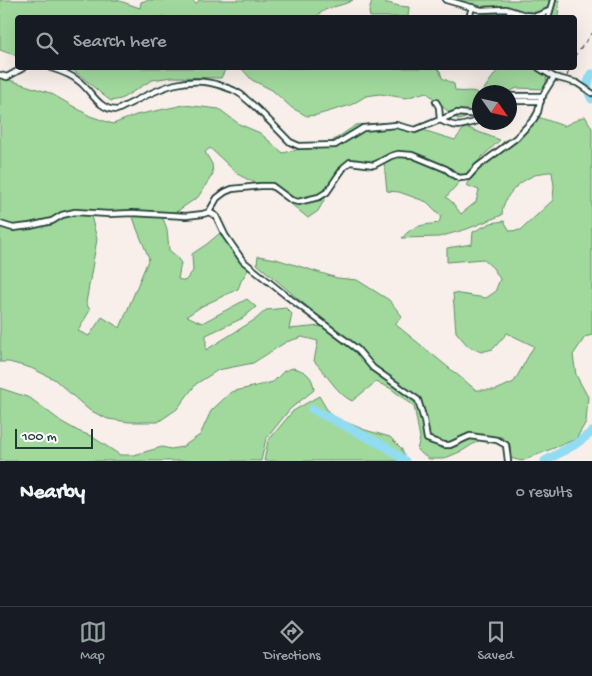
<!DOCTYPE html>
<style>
:root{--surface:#171b24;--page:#242831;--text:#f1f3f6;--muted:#9ea1a6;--line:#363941;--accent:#92a19f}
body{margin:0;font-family:"Gochi Hand",sans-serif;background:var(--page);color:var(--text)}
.compass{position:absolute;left:472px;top:85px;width:45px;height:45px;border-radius:50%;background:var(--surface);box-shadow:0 5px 20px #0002;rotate:124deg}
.scale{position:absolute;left:15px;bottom:12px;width:78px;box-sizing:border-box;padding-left:5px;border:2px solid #1f3d34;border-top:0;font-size:14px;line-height:18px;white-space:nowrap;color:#1f3d34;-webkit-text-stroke:4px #fff;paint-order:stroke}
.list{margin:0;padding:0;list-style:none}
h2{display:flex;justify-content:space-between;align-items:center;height:65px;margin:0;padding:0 20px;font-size:21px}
h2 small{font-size:16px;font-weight:400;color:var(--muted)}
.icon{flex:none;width:28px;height:28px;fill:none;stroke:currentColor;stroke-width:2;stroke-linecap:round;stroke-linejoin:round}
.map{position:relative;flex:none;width:592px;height:461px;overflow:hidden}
.search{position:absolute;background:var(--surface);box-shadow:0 5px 20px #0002;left:15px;right:15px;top:15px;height:55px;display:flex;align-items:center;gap:12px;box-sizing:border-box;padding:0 18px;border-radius:5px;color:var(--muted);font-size:19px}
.sheet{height:145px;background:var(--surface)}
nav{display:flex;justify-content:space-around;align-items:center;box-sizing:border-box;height:70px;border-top:1px solid var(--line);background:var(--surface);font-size:14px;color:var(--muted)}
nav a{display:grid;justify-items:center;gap:2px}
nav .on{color:var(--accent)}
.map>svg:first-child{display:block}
.green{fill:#a1d99d;stroke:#608b68;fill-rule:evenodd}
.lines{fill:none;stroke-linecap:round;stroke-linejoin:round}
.river{stroke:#91dcf1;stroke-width:9}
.street-casing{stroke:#1f3d34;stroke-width:8}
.path{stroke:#1f3d34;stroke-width:1;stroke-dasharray:5 4;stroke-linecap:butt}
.street{stroke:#fff;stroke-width:4.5}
</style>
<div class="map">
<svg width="592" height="461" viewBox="0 0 592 461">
<rect width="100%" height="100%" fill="#f9efea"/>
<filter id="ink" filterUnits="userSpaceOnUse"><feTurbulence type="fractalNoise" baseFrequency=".02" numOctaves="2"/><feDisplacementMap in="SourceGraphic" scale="10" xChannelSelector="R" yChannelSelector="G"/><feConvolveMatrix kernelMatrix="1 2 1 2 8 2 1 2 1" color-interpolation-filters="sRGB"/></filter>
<g filter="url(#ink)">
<g class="green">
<path d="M0 0H117L140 8 141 2 147 0H192L196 4 199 0H353C339 8 327 5 316 17L18 18 17 56 0 50Z"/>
<path d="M372 0H383L384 2 399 6 409 7 408 17H370L369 12Z"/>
<path d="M448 0H559L558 18 516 17 511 14H482L472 6Z"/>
<path d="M69 68H226L221 78 172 77 152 80 121 99 111 101C96 91 85 77 69 68Z"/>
<path d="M241 68H437L440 71 442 78 454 84 455 90C463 94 471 88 479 94V113L459 120C447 112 438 101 426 92L406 98 380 94 366 96 351 105 317 115 307 116 292 108 272 90 252 80Z"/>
<path d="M503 68H548L545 89 517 88 509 92H482L497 71Z"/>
<path d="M0 77 50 93 90 116 113 124 136 115 184 105 219 109 239 124 260 133 283 153 331 142 356 125 397 122 455 140 465 127 500 140 482 157 446 197 452 202 461 214 476 202 479 190 466 185 505 140 516 136 538 117 564 126 585 116 592 128V335L585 337 573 355 576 375 588 397 586 422 576 439 522 461 510 458V444L502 437 486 436 462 451 443 459H429L417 450 420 438 414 406 390 388 376 382 352 401C336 393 327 374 314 361L318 341 302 337 286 342 253 363 218 370 196 384 177 409 158 422H129L108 419 89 410 54 379 31 368 9 362H0ZM210 148 239 175 253 182 269 186 308 218 318 211 326 197 351 164 384 162 387 191 399 192 427 202 441 216 439 223C423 225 413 225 402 238L439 237 467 229 502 215C502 192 530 171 552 172L554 186 553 200 521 230 510 231 504 221 491 223 473 232 472 244 447 248V262L483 259 493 268 500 279 495 292 486 298 453 293 456 332 468 346 481 352 493 349 507 333 534 346 514 382 496 390H476L395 324 402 316 389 300 357 280 337 278 276 259 258 256 257 264 322 319 321 326 289 329 292 314 286 308 266 310 256 319 206 350V335L243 318 256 307 247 299 202 323 187 316 202 306 238 289 241 281 251 265 231 250 220 233 207 244 192 254 193 271 185 281 178 279 181 263 175 255 169 250 167 229 162 216 173 214 198 197 213 174 212 164 205 152ZM132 214 137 229 149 258 120 328 102 317 89 336 78 331 90 310 86 303 97 239 91 216Z"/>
<path d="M293 368C306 371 313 376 314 390L290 409 266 439 261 461H0V388L30 398 62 422 78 431 91 436 120 455H134L162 447 171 449 182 447 200 435 211 411 231 392 273 382 284 371Z"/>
<path d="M319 396 329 413 336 418 365 430 390 437 401 448 407 461H264L268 441 293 411Z"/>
</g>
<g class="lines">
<g class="river">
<path d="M592 74C586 83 587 91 592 99"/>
<path d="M312 409 388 448 405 461"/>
<path d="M545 461 574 445 592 432"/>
</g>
<g class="street-casing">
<g id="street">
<path d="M446 0 481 10 506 9 525 15 536 16 549 11"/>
<path d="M469 18 472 7"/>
<path d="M548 18 553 0"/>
<path d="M51 68C61 71 72 75 80 82 92 92 99 110 117 110 152 93 182 72 222 86 231 89 240 92 246 99 262 112 276 128 290 142L299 146 335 145 363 128 396 125 415 130 457 113 480 115"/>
<path d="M539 68 554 77 577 83 592 93"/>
<path d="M0 75 7 77 23 68"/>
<path d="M510 96H543"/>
<path d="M436 102 439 107 440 120C457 129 463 126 480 120"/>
<path d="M510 103 517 101H541"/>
<path d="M209 212 216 216 225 235 243 261 284 294 357 349 373 368 418 400 424 420 427 439 444 445H450L470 436 497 440 506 445 508 461"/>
<path d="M0 224 13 228 30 226 52 221 62 215 75 212 109 214 133 213 186 216 203 214 209 212 217 198 225 192 232 189 261 186H272L291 200 298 202 319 197 327 192 344 167 350 162 374 165 391 156 398 154 412 155 446 169 455 176 460 178 468 177 477 167 516 138 534 119 538 112 541 98 554 77"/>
</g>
</g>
<g class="path">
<path d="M574 57 592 33"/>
<path d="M567 76 570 68"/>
</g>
<use href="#street" class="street"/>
</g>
</g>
</svg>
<svg class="compass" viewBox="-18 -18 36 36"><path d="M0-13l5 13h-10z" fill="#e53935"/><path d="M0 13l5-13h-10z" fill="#9ea1a6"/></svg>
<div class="scale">100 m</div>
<div class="search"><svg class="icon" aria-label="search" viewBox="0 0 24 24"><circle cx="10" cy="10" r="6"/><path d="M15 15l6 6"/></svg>Search here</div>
</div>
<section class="sheet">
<h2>Nearby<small>0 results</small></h2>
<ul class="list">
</ul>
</section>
<nav>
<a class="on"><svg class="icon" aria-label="map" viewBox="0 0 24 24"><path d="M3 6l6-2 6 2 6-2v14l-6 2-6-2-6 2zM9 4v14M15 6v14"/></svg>Map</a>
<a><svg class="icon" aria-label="directions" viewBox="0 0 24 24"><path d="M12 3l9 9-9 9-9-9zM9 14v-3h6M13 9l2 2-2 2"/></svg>Directions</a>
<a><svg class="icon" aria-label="saved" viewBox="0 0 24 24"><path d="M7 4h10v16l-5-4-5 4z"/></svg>Saved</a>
</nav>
